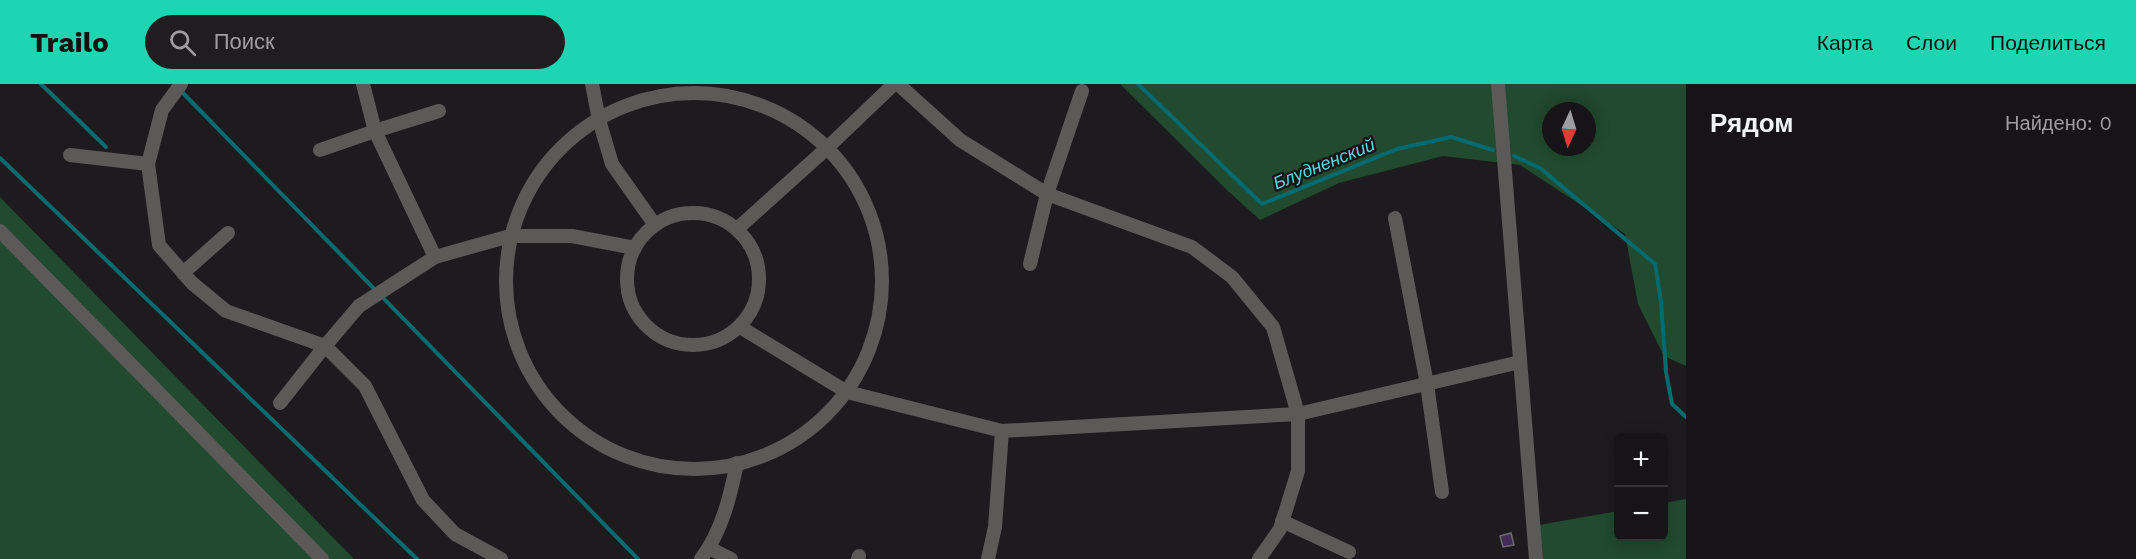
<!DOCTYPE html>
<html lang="ru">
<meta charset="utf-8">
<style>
:root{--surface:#161416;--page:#1f1d1f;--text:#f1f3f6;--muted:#9e9ea1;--line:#353335;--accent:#1ed5b1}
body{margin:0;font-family:"Work Sans",sans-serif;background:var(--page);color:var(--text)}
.controls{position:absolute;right:18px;bottom:18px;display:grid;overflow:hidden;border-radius:9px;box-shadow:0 3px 15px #0003}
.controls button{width:54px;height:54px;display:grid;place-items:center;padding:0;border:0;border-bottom:2px solid var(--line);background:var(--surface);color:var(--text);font:30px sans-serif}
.compass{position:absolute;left:1542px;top:18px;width:54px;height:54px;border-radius:50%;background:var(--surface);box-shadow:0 3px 15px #0003;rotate:184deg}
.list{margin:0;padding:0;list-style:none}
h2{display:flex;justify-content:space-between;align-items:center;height:78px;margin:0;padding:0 24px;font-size:26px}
h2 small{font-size:20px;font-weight:400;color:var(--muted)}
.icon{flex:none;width:33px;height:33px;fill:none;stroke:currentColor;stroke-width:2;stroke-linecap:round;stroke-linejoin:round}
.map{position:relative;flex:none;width:1686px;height:475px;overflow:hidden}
header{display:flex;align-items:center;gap:36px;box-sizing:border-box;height:84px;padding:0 30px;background:var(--accent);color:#111}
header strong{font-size:28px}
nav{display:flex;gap:33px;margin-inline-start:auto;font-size:21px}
.search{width:420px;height:54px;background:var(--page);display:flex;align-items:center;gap:15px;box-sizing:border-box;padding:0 21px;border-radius:33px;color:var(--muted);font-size:22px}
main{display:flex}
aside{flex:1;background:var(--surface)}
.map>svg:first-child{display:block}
.green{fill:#214a2e;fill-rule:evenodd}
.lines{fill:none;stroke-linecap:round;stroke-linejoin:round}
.stream{stroke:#026a71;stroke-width:4}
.building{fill:#422b58;stroke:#6e6c70;stroke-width:1.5}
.minor{stroke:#5c5a59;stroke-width:14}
.labels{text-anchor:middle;stroke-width:4.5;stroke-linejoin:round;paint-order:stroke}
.water-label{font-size:18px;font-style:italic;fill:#58d6df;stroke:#131215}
</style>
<header>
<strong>Trailo</strong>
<div class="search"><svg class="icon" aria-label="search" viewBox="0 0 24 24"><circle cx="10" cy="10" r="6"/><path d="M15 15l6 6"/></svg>Поиск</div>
<nav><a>Карта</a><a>Слои</a><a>Поделиться</a></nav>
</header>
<main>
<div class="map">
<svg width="1686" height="475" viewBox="0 0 1686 475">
<rect width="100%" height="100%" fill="#1d1b1e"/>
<g class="green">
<path d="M1120 0H1686V282L1664 272 1638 220 1625 150 1520 81 1443 72 1339 99 1260 136 1228 107ZM1551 27H1587V63H1551Z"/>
<path d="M0 113 354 475H0Z"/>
<path d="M1686 415V475H1543L1539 441 1618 427V452H1664V419Z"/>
</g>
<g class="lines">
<g class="stream">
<path d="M41 0 106 63"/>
<path d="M1138 0 1262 120 1397 65 1451 53 1493 66"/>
<path d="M181 7 638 475"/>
<path d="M1514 72 1540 84 1655 180 1661 217 1666 288 1672 320 1686 333"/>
<path d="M0 74 417 475"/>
</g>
</g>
<path class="building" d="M1511 449 1514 461 1503 463 1500 452Z"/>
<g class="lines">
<g class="minor">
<path d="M181 0 162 26 148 80 159 161 192 199 226 227 325 262 365 302 423 416 455 450 501 475"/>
<path d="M363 0 375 47 435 173"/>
<path d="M592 0 599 36 612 80 655 141"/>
<path d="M898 0 960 56 1047 110 1192 163 1232 193 1273 243 1298 330V387L1280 445 1259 475"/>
<path d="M1498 0 1536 475"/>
<circle cx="694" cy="197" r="188"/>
<path d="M320 66 375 47 439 27"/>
<path d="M70 71 148 80"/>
<circle cx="693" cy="195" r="66"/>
<path d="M1395 134 1427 300 1442 408"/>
<path d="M737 145 826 65 894 0"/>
<path d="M0 147 322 475"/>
<path d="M1030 180 1047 110 1082 7"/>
<path d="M183 189 228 149"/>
<path d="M740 243 847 308 1002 347 1298 330 1520 278"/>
<path d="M280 319 325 262 359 222 435 173 510 152H572L635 164"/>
<path d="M1282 437 1349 468"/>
<path d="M709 464 731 475"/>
<path d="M701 475C722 447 730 413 737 379"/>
<path d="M858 475 859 472"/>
<path d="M988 475 995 443 1002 347"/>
</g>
</g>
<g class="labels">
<g class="water-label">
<text transform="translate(1324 80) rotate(-22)" y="6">Блудненский</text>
</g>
</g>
</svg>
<div class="controls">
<button>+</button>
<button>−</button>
</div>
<svg class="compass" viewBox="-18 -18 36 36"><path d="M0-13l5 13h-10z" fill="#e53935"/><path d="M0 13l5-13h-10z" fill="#9e9ea1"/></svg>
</div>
<aside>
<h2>Рядом<small>Найдено: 0</small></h2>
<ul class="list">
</ul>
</aside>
</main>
